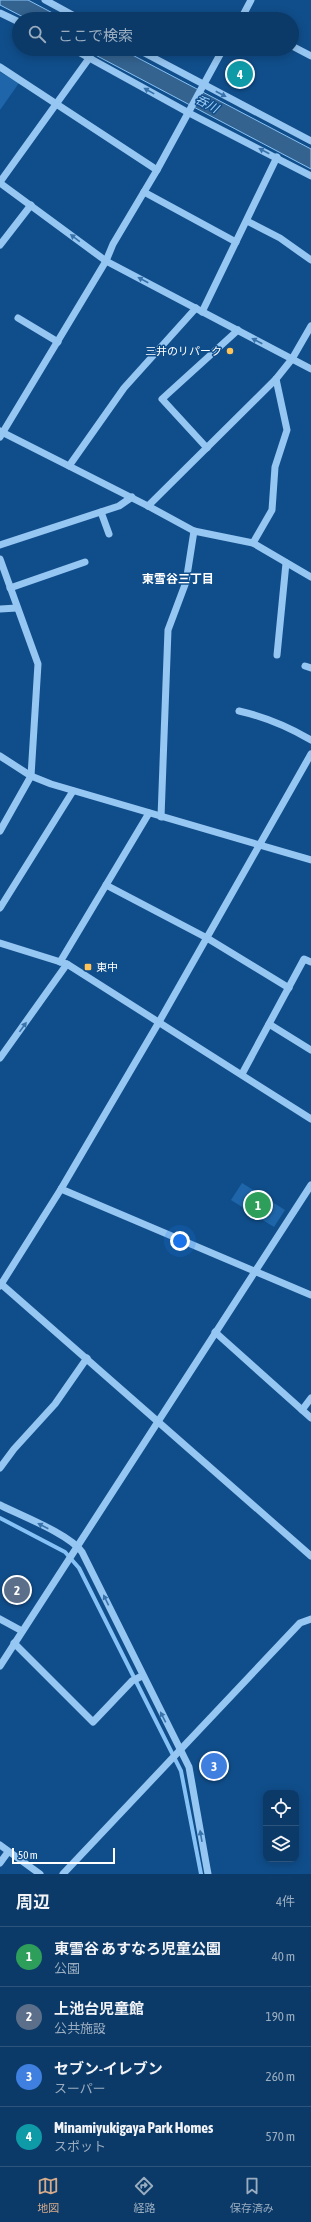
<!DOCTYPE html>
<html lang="ja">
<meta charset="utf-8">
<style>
:root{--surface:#0c3a68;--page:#1a4571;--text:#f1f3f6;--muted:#9aadc0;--line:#2c547c;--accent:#d6ab8b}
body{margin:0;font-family:"Asap Condensed","Noto Sans JP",sans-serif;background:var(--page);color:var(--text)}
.controls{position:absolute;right:12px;bottom:12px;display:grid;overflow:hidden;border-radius:8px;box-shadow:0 2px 10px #0003}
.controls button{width:36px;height:36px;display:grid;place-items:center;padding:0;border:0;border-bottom:1px solid var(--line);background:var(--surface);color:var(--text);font:20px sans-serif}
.scale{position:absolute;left:12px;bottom:10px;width:103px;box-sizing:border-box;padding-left:4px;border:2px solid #fff;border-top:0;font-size:11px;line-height:14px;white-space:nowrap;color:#fff;-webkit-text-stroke:3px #104e8b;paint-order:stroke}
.you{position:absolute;left:180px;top:1241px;width:14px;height:14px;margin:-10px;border:3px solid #fff;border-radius:50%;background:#1a73e8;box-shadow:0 0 0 6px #1a73e833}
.badge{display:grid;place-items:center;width:26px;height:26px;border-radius:50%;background:var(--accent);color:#fff;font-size:13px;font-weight:700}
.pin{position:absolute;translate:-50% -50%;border:2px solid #fff;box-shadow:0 1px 4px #0006}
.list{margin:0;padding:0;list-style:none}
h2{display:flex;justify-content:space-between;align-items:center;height:52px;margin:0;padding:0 16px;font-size:17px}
h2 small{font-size:13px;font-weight:400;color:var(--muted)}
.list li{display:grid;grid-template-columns:26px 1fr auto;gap:12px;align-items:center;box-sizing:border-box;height:60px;padding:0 16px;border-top:1px solid var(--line)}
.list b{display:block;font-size:15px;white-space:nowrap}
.list p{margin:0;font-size:13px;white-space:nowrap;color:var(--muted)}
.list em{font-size:13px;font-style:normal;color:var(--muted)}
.icon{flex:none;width:22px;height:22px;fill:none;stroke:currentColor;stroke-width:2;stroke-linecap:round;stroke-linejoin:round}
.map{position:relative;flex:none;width:311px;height:1874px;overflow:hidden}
.search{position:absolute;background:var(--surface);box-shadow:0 2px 10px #0003;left:12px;right:12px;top:12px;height:44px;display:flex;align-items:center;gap:10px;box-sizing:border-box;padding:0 14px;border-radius:22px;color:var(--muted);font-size:15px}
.sheet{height:292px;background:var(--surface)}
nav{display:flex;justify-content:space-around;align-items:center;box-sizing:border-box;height:56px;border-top:1px solid var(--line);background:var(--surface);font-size:11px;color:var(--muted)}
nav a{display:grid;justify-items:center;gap:2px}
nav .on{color:var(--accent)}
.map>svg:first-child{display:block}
.green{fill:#1e66a9}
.water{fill:#346390;stroke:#87c2f6}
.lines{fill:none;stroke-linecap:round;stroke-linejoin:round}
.stream{stroke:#87c2f6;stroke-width:4}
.minor{stroke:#96c6f2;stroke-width:7}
.oneway{fill:#3872aa}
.poi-dot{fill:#ffc357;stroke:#104e8b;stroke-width:1.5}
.labels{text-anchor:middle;stroke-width:3;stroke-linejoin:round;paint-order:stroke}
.poi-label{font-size:11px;fill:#fff;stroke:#104e8b;text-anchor:end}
.water-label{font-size:12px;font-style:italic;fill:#a1d0f9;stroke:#104e8b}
.neighbourhood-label{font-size:12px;font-weight:bold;fill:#fff;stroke:#104e8b}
</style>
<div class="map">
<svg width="311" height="1874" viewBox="0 0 311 1874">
<rect width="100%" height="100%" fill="#104e8b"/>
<g class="green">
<path d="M0 72 19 83 0 110Z"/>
<path d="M242 1183 285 1210 274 1227 231 1200Z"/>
</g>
<g class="water">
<path d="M0 0H28L64 19H27L0 5Z"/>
<path d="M84 49H121L311 149V169Z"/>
</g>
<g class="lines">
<path class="stream" d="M0 1518 65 1552 79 1568 181 1771 201 1874"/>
<g class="minor">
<path d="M45 0 80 19"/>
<path d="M0 13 19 22"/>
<path d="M241 19 251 0"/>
<path d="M292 46 311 56"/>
<path d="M73 49 189 113 311 176"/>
<path d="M137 49 311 141"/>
<path d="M0 67 157 170"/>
<path d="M0 182 90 57"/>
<path d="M0 183 106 261 311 369"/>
<path d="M144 192 236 242"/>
<path d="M247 221 280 238 311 260"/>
<path d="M0 245 31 205"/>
<path d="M202 312 277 157"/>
<path d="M18 318 58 342"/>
<path d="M0 431 148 506 194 531 253 543 311 577"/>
<path d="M0 437 106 261 113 244 157 170 223 49"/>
<path d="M207 448 162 399 238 330"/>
<path d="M69 466 124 388 196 308"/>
<path d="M148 506 276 379 292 359 311 326"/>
<path d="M101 512 109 534"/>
<path d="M253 543 272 510 275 467 287 430 276 379"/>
<path d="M0 545 119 506 132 497"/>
<path d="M0 559 38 664 31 776 0 831"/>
<path d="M10 588 85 562"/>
<path d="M0 609 17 608"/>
<path d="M277 655 286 563"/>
<path d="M305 666 311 668"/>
<path d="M239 711C266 717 287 726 311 740"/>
<path d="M0 756 31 776 51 784 311 860"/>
<path d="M161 817 168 630 186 582 194 531"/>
<path d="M106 885 207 938 289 988"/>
<path d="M0 908 73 791"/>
<path d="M0 943 67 964 311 1119"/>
<path d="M60 962 149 813"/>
<path d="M269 1024 311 1050"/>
<path d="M0 1058 67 964"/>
<path d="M242 1074 304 959 311 962"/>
<path d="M61 1189 311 1295"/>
<path d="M0 1283 311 1556"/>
<path d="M0 1286 61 1189 159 1022 311 754"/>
<path d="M215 1332 311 1418"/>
<path d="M302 1410 311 1398"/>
<path d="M0 1468 14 1449 55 1404 87 1358"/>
<path d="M0 1505C22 1516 69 1534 82 1552L189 1767 208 1874"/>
<path d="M0 1619 22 1631"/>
<path d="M14 1643 93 1722 132 1681 142 1676"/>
<path d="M0 1666 311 1185"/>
<path d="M0 1845 40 1874"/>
<path d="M0 1863 8 1852"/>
<path d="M63 1874 300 1623 311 1619"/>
</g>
</g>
<defs><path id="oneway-solid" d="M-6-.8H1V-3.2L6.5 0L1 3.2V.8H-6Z"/></defs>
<g class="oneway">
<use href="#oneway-solid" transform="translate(149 91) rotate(-151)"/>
<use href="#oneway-solid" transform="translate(221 94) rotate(28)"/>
<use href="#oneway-solid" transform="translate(264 151) rotate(-153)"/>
<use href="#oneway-solid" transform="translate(75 238) rotate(-143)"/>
<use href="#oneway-solid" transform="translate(143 280) rotate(-152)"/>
<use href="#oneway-solid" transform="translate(257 341) rotate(-152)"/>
<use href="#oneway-solid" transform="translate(23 1027) rotate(-54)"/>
<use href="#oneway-solid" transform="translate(43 1526) rotate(-153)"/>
<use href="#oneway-solid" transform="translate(106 1600) rotate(-116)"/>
<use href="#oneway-solid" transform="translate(163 1717) rotate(-117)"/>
<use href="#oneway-solid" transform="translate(201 1836) rotate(-100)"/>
</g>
<g class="poi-dot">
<circle cx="230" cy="351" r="4"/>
<rect x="84" y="963" width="8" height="8" rx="2"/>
</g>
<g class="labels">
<g class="poi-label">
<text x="222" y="355">三井のリパーク</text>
<text x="96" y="971" text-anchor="start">東中</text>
</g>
<g class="water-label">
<text transform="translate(207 104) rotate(28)" y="4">呑川</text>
</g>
<g class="neighbourhood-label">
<text x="178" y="583">東雪谷三丁目</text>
</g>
</g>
</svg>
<div class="controls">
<button><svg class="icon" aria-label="locate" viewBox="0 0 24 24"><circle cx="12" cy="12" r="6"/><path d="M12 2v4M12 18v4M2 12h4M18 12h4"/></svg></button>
<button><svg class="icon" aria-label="layers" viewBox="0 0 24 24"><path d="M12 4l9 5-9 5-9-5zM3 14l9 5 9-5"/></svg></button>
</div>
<div class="scale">50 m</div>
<div class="you"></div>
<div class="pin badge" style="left:258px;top:1205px;background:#2e9e5b">1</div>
<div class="pin badge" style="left:17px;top:1590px;background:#5c6f8a">2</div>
<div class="pin badge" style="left:214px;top:1766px;background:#3f7fe0">3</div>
<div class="pin badge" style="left:240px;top:74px;background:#0f9aa8">4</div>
<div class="search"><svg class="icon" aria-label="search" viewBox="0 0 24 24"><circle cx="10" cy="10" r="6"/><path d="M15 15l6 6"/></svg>ここで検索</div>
</div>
<section class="sheet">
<h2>周辺<small>4件</small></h2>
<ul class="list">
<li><span class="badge" style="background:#2e9e5b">1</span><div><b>東雪谷 あすなろ児童公園</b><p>公園</p></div><em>40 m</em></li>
<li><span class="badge" style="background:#5c6f8a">2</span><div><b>上池台児童館</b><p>公共施設</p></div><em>190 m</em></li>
<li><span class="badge" style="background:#3f7fe0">3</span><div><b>セブン-イレブン</b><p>スーパー</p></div><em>260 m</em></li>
<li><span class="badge" style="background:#0f9aa8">4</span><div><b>Minamiyukigaya Park Homes</b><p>スポット</p></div><em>570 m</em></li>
</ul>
</section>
<nav>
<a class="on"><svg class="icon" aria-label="map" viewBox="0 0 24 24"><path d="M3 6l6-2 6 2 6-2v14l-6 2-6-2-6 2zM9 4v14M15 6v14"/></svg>地図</a>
<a><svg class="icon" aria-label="directions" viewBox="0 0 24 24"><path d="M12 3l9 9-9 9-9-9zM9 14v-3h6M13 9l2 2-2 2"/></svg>経路</a>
<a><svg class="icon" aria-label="saved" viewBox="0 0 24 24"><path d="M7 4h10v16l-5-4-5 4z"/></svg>保存済み</a>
</nav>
